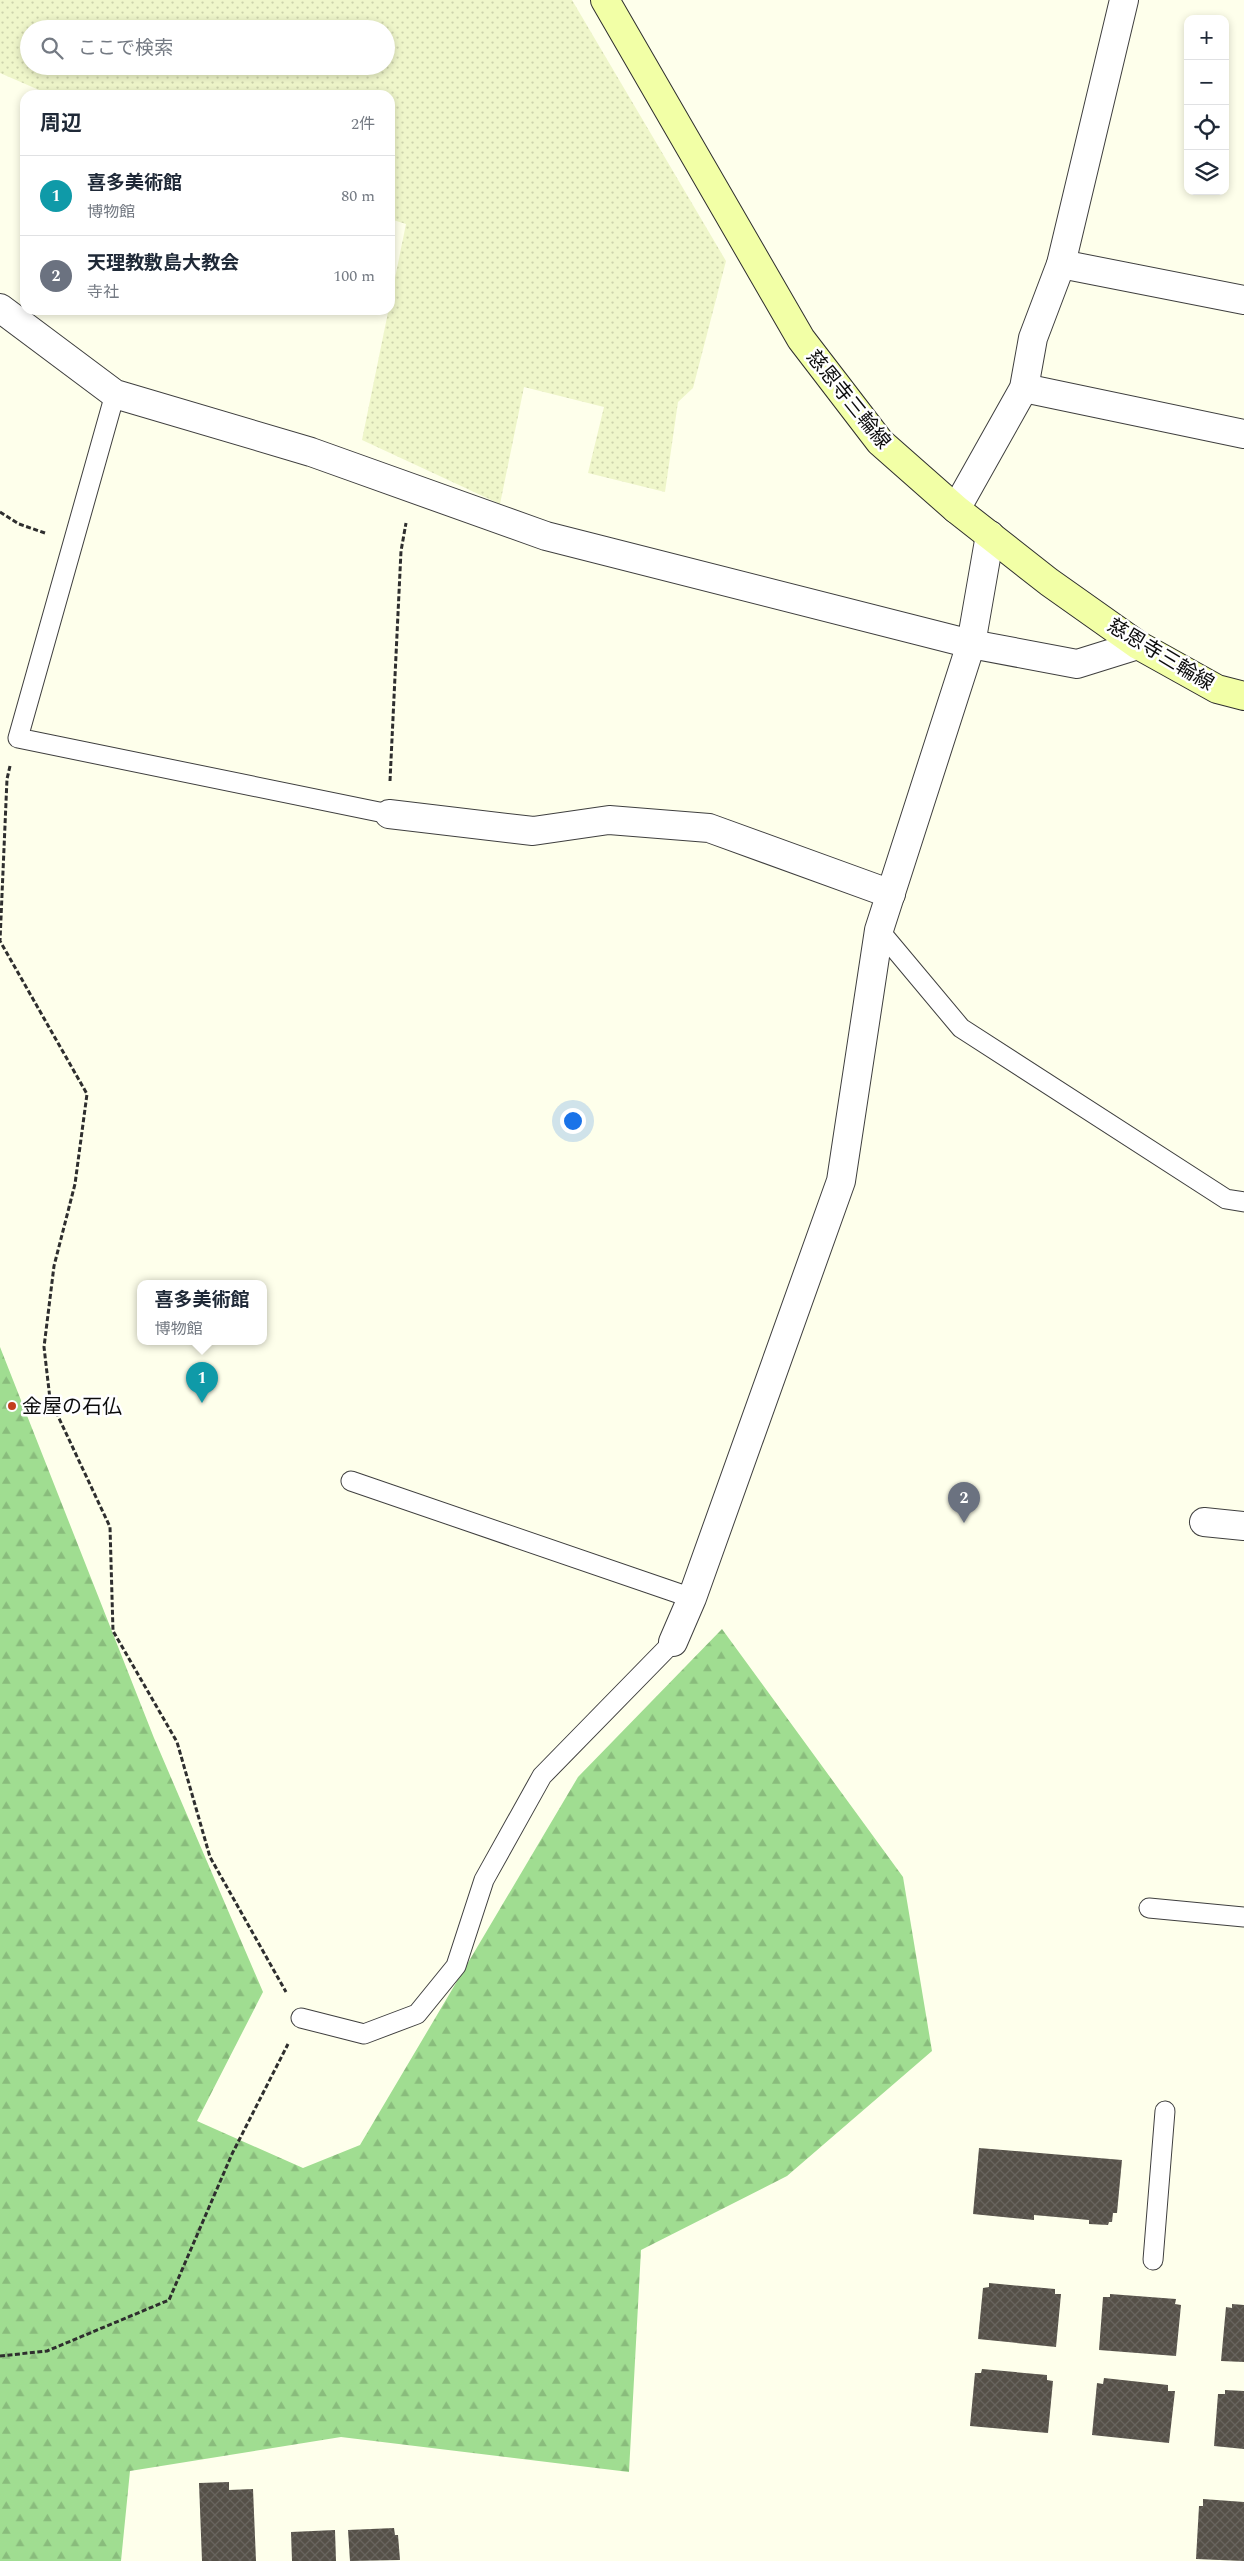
<!DOCTYPE html>
<html lang="ja">
<meta charset="utf-8">
<style>
:root{--surface:#fff;--page:#f6f6f7;--text:#1f2937;--muted:#747a83;--line:#e0e1e3;--accent:#111827}
body{margin:0;font-family:Spectral,"Noto Sans JP",serif;background:var(--page);color:var(--text)}
.controls{position:absolute;right:15px;top:15px;display:grid;overflow:hidden;border-radius:10px;box-shadow:0 2px 8px #0003}
.controls button{width:45px;height:45px;display:grid;place-items:center;padding:0;border:0;border-bottom:1px solid var(--line);background:var(--surface);color:var(--text);font:25px sans-serif}
.you{position:absolute;left:572px;top:1120px;width:18px;height:18px;margin:-12px;border:4px solid #fff;border-radius:50%;background:#1a73e8;box-shadow:0 0 0 8px #1a73e833}
.badge{display:grid;place-items:center;width:32px;height:32px;border-radius:50%;background:var(--accent);color:#fff;font-size:16px;font-weight:700}
.pin{position:absolute;translate:-50% -41px;filter:drop-shadow(0 1px 2px #0008)}
.pin::after{content:'';position:absolute;top:26px;width:18px;height:15px;background:inherit;clip-path:polygon(0 0,100% 0,50% 100%)}
.popup{position:absolute;left:137px;top:1280px;width:130px;height:65px;box-sizing:border-box;display:grid;place-content:center;border-radius:10px;background:var(--surface);filter:drop-shadow(0 1px 4px #0005);font-size:16px;white-space:nowrap;color:var(--muted)}
.popup b{font-size:19px;color:var(--text)}
.popup::after{content:'';position:absolute;left:50%;top:100%;margin-left:-10px;border:10px solid transparent;border-top-color:var(--surface)}
.list{margin:0;padding:0;list-style:none}
h2{display:flex;justify-content:space-between;align-items:center;height:65px;margin:0;padding:0 20px;font-size:21px}
h2 small{font-size:16px;font-weight:400;color:var(--muted)}
.list li{display:grid;grid-template-columns:32px 1fr auto;gap:15px;align-items:center;box-sizing:border-box;height:80px;padding:0 20px;border-top:1px solid var(--line)}
.list b{display:block;font-size:19px;white-space:nowrap}
.list p{margin:0;font-size:16px;white-space:nowrap;color:var(--muted)}
.list em{font-size:16px;font-style:normal;color:var(--muted)}
.icon{flex:none;width:28px;height:28px;fill:none;stroke:currentColor;stroke-width:2;stroke-linecap:round;stroke-linejoin:round}
.map{position:relative;flex:none;width:1244px;height:2561px;overflow:hidden}
.search{position:absolute;background:var(--surface);box-shadow:0 2px 8px #0003;left:20px;top:20px;width:375px;height:55px;display:flex;align-items:center;gap:12px;box-sizing:border-box;padding:0 18px;border-radius:28px;color:var(--muted);font-size:19px}
.panel{position:absolute;background:var(--surface);box-shadow:0 2px 8px #0003;left:20px;top:90px;width:375px;height:225px;border-radius:15px}
.map>svg:first-child{display:block}
.farmland{fill:url(#farmland-dots);fill-rule:evenodd}
.forest{fill:url(#forest-firs)}
.building{fill:url(#building-cross-hatch)}
.lines{fill:none;stroke-linecap:round;stroke-linejoin:round}
.service-casing{stroke:#3f3f3f;stroke-width:21}
.pedestrian-casing{stroke:#3f3f3f;stroke-width:30}
.minor-casing{stroke:#3f3f3f;stroke-width:30}
.secondary-casing{stroke:#2e2e2e;stroke-width:30}
.path{stroke:#2e2e2e;stroke-width:3;stroke-dasharray:5 2.5;stroke-linecap:butt}
.service{stroke:#fff;stroke-width:19}
.pedestrian{stroke:#fff;stroke-width:28}
.minor{stroke:#fff;stroke-width:28}
.secondary{stroke:#f2ffa6;stroke-width:28}
.poi-dot{fill:#c33f1d;stroke:#fff;stroke-width:2}
.labels{text-anchor:middle;stroke-width:5;stroke-linejoin:round;paint-order:stroke}
.street-label{font-size:20px;fill:#0c0c0c;stroke:#fff}
.poi-label{font-size:20px;fill:#0c0c0c;stroke:#fff;text-anchor:start}
</style>
<div class="map">
<svg width="1244" height="2561" viewBox="0 0 1244 2561">
<defs>
<pattern id="farmland-dots" width="8" height="8" patternUnits="userSpaceOnUse" patternTransform="scale(1.25)"><rect width="8" height="8" fill="#eff6ca"/><path d="M2 2h.1M6 6h.1" fill="none" stroke="#ccd2ac" stroke-width="1.8" stroke-linecap="round"/></pattern>
<pattern id="forest-firs" width="22" height="20" patternUnits="userSpaceOnUse" patternTransform="scale(1.25)"><rect width="22" height="20" fill="#a0dd91"/><path d="M5 1l3.5 6h-7zM16 11l3.5 6h-7z" fill="#89bc7c"/></pattern>
<pattern id="building-cross-hatch" width="8" height="8" patternUnits="userSpaceOnUse" patternTransform="scale(1.25)"><rect width="8" height="8" fill="#555048"/><path d="M0 0l8 8M0 8l8-8" fill="none" stroke="#68645e"/></pattern>
</defs>
<rect width="100%" height="100%" fill="#feffeb"/>
<path class="farmland" d="M0 0H572L726 261 693 388 678 402 665 492 588 473 604 407 524 387 500 504 362 440 406 224 390 219V95H46V93L0 73ZM29 29H386V66H29Z"/>
<path class="forest" d="M0 1347 154 1738 263 1992 197 2121 303 2168 360 2145 578 1777 722 1629 903 1877 932 2051 787 2176 641 2250 629 2472 341 2437 130 2471 121 2561H0Z"/>
<g class="building">
<path d="M979 2148 1122 2160 1117 2213H1113L1112 2222H1109L1108 2225 1089 2224V2220L1034 2215V2220L973 2214Z"/>
<path d="M989 2283 1055 2289V2294H1061L1056 2347 978 2339 983 2288 989 2287Z"/>
<path d="M1110 2294 1176 2299 1175 2304 1181 2305 1176 2356 1099 2350 1103 2297H1110Z"/>
<path d="M1232 2304 1244 2305V2362L1221 2361 1226 2307 1232 2308Z"/>
<path d="M982 2369 1047 2375V2380L1053 2381 1048 2433 970 2426 975 2373H981Z"/>
<path d="M1104 2378 1168 2385V2391H1175L1169 2443 1092 2435 1097 2383 1103 2384Z"/>
<path d="M1225 2390 1244 2391V2449L1214 2446 1218 2394H1225Z"/>
<path d="M229 2482V2490L253 2489 256 2561H202L199 2483Z"/>
<path d="M1203 2499 1244 2502V2561L1196 2559 1199 2506H1203Z"/>
<path d="M394 2528 395 2535H398L400 2560 350 2561 348 2530Z"/>
<path d="M335 2530 336 2561H292L291 2532Z"/>
</g>
<g class="lines">
<g class="service-casing">
<g id="service">
<path d="M115 394 18 738 389 814"/>
<path d="M879 930 961 1028 1226 1199 1244 1202"/>
<path d="M351 1481 692 1598"/>
<path d="M1149 1908 1244 1917"/>
<path d="M301 2018 364 2034 417 2014 456 1966 484 1880 542 1776 673 1642"/>
<path d="M1153 2260 1165 2111"/>
</g>
</g>
<g class="pedestrian-casing">
<path id="pedestrian" d="M1204 1522 1244 1526"/>
</g>
<g class="minor-casing">
<g id="minor">
<path d="M1061 264 1244 300"/>
<path d="M0 308 115 394 311 452 546 536 971 644 1077 664 1138 645"/>
<path d="M1024 388 1244 434"/>
<path d="M956 509 1024 388 1033 338 1061 264 1124 0"/>
<path d="M389 814 533 831 609 820 709 828 891 894"/>
<path d="M673 1642 692 1598 841 1181 879 930 971 644 990 535"/>
</g>
</g>
<g class="secondary-casing">
<path id="secondary" d="M605 0 801 339 880 442 956 509 1049 582 1138 645 1217 689 1244 696"/>
</g>
<g class="path">
<path d="M0 512 19 524 45 533"/>
<path d="M10 766 7 779 0 941 87 1094 75 1184 54 1266 44 1347 50 1399 110 1527 113 1631 177 1742 210 1857 286 1992"/>
<path d="M390 781 401 551 406 523"/>
<path d="M0 2356 47 2351 169 2300 232 2154 288 2044"/>
</g>
<use href="#service" class="service"/>
<use href="#pedestrian" class="pedestrian"/>
<use href="#minor" class="minor"/>
<use href="#secondary" class="secondary"/>
</g>
<circle class="poi-dot" cx="12" cy="1406" r="5"/>
<g class="labels">
<g class="street-label">
<text transform="translate(849 399) rotate(51)" y="7">慈恩寺三輪線</text>
<text transform="translate(1161 654) rotate(31)" y="7">慈恩寺三輪線</text>
</g>
<g class="poi-label">
<text x="22" y="1413">金屋の石仏</text>
</g>
</g>
</svg>
<div class="controls">
<button>+</button>
<button>−</button>
<button><svg class="icon" aria-label="locate" viewBox="0 0 24 24"><circle cx="12" cy="12" r="6"/><path d="M12 2v4M12 18v4M2 12h4M18 12h4"/></svg></button>
<button><svg class="icon" aria-label="layers" viewBox="0 0 24 24"><path d="M12 4l9 5-9 5-9-5zM3 14l9 5 9-5"/></svg></button>
</div>
<div class="you"></div>
<div class="pin badge" style="left:202px;top:1403px;background:#0f9aa8">1</div>
<div class="popup"><b>喜多美術館</b>博物館</div>
<div class="pin badge" style="left:964px;top:1523px;background:#6b7280">2</div>
<div class="search"><svg class="icon" aria-label="search" viewBox="0 0 24 24"><circle cx="10" cy="10" r="6"/><path d="M15 15l6 6"/></svg>ここで検索</div>
<section class="panel">
<h2>周辺<small>2件</small></h2>
<ul class="list">
<li><span class="badge" style="background:#0f9aa8">1</span><div><b>喜多美術館</b><p>博物館</p></div><em>80 m</em></li>
<li><span class="badge" style="background:#6b7280">2</span><div><b>天理教敷島大教会</b><p>寺社</p></div><em>100 m</em></li>
</ul>
</section>
</div>
